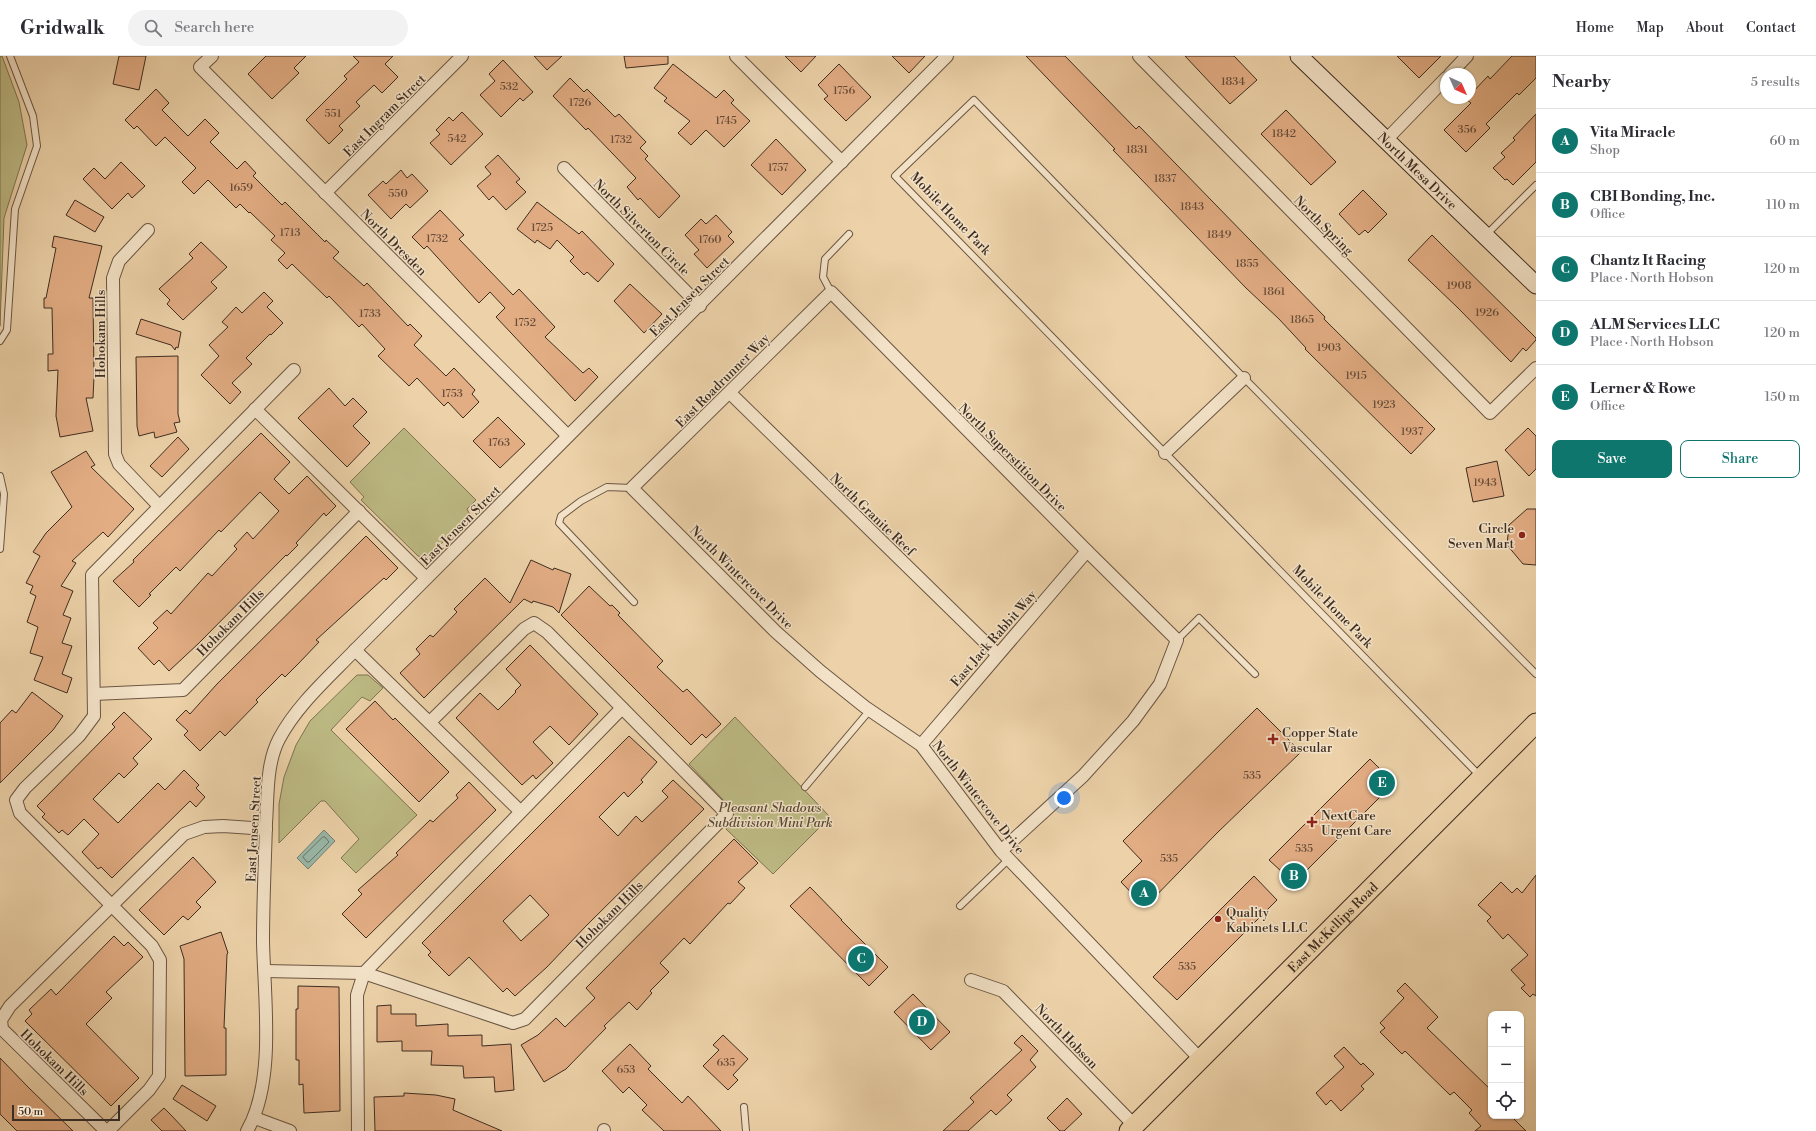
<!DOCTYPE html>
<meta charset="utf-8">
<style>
:root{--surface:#fff;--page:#f2f2f3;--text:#2b2b33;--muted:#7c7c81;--line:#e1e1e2;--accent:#0f766e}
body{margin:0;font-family:"Libre Bodoni",serif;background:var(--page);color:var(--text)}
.controls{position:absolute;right:12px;bottom:12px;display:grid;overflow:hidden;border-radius:8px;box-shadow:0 1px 3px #0004}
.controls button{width:36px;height:36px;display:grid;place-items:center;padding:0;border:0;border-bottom:1px solid var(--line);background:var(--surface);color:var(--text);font:20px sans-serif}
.compass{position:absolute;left:1440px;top:12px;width:36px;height:36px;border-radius:50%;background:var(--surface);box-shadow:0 1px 3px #0004;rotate:135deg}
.scale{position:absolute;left:12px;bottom:10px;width:108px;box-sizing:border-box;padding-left:4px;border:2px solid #3e2d21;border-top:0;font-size:11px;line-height:14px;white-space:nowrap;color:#3e2d21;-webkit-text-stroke:3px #f3e2c7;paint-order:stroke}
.you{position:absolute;left:1064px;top:742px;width:14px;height:14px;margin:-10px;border:3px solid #fff;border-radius:50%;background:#1a73e8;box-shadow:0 0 0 6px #1a73e833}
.badge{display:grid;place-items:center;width:26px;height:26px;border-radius:50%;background:var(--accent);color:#fff;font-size:13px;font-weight:700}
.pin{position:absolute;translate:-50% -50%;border:2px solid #fff;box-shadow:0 1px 4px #0006}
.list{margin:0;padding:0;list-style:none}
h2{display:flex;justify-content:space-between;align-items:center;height:52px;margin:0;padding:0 16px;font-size:17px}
h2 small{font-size:13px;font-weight:400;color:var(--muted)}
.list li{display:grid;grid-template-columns:26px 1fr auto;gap:12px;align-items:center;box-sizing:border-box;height:64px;padding:0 16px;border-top:1px solid var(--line)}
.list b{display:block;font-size:15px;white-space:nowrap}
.list p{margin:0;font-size:13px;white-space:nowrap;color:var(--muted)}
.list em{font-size:13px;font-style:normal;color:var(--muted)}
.actions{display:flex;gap:8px;padding:12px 16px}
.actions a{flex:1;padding:9px 0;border:1px solid var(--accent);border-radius:8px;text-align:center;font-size:14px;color:var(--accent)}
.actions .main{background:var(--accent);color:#fff}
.icon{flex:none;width:22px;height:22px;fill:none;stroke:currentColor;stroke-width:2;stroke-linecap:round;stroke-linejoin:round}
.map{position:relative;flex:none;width:1536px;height:1075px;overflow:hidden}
header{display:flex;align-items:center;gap:24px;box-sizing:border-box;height:56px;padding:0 20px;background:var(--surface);border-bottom:1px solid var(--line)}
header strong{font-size:19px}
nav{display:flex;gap:22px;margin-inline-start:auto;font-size:14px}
.search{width:280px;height:36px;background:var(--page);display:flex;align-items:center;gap:10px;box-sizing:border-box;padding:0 14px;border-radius:22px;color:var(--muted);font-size:15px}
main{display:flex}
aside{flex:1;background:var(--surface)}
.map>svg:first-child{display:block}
.green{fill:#bdba84;stroke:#7e7452}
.water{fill:#99b8a9;stroke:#758073}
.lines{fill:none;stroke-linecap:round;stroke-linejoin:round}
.shore{stroke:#6c7265;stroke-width:1}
.building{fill:#e3ad84;stroke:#3e2d21;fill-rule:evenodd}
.service-casing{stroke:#6a5643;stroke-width:8}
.minor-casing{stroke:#6a5643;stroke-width:14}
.secondary-casing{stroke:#3e2d21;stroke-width:19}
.primary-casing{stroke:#3e2d21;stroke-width:21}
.service{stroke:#f3e2c7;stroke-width:6}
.minor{stroke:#f3e2c7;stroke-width:12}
.secondary{stroke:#f3e2c7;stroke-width:17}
.primary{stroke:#edd2a9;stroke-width:19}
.poi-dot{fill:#8f2418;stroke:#f3e2c7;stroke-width:1.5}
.labels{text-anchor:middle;stroke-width:3;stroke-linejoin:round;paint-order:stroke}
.number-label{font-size:11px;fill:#674d3a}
.street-label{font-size:13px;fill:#3e2d21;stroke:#f3e2c7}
.poi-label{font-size:13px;fill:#3e2d21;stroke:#f3e2c7;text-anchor:start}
.park-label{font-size:13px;font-style:italic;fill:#574935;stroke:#f3e2c7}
</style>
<header>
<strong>Gridwalk</strong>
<div class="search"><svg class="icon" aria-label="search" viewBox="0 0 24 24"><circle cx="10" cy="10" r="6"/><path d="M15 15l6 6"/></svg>Search here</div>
<nav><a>Home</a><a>Map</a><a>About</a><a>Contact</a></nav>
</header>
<main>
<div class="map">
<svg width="1536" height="1075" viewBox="0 0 1536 1075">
<rect width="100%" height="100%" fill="#edd2a9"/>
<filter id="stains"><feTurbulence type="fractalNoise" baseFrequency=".005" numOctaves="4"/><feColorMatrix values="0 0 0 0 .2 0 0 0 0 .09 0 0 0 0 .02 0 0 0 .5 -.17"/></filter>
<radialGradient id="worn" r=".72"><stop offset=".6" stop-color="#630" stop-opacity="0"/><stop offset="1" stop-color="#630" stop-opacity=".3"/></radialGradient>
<g class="green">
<path d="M0 0H2L19 46 27 89 4 162 0 270Z"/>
<path d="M404 372 476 444 467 453 470 459 426 503 418 500 361 444 364 441 350 426Z"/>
<path d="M357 619H368L383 632 370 645 362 641 331 674 417 759 356 817 341 802 359 783 325 745H321L279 787V748L284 721 296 689 310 665Z"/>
<path d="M735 661 830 761 773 818 726 773 729 762 728 749 689 708Z"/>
</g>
<path class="water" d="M324 774 335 785 308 813 297 802Z"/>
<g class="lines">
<path class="shore" d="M323 781H325L329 786 309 806H307L303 801Z"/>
</g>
<g class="building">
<path d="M119 0H146L139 34 113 28Z"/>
<path d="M266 0H306L294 12 299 17 272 43 248 18Z"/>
<path d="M353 0H393L385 8 398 21 382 37 374 29 356 46 360 50 339 70 343 74 329 88 306 64 347 23 344 20 359 6Z"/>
<path d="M534 0H562L547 14Z"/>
<path d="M624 0H668V8L626 12Z"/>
<path d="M785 0H816L801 16Z"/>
<path d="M892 0H925L909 17Z"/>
<path d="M1026 0H1065L1136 73 1139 70 1325 261 1324 263 1435 373 1411 398 1305 293 1306 292 1279 263 1246 232 1113 94 1115 93Z"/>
<path d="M1185 0H1234L1257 24 1230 48Z"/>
<path d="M1397 0H1441L1419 22Z"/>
<path d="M1512 0H1536V22L1519 39 1517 37 1486 68 1490 72 1466 96 1444 74 1471 47 1466 43 1470 42V39L1488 20 1490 23Z"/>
<path d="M503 4 533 36 523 45 520 42 501 61 480 39 495 25 489 18Z"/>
<path d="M673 8 716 42 724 34 734 44 731 47 750 65 724 91 706 74 691 89 678 77 690 65 664 45 667 42 654 32Z"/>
<path d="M839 8 871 41 846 65 824 43 828 40 818 29Z"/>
<path d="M570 22 584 36 587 33 615 61 619 58 646 86 640 92 648 100 645 103 680 140 659 162 640 142 638 144 627 131 636 122 588 72 586 74 553 40Z"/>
<path d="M156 33 169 47 162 54 188 80 205 63 219 77 210 86 237 113 245 105 256 117 253 120 282 149 285 146 325 186 326 184 339 196 333 202 364 230 367 227 408 270 410 268 422 280 414 289 446 320 454 312 475 334 472 338 479 346 463 362 448 346 444 350 417 322 409 330 378 300 385 293 362 268 359 271 329 240 327 242 292 208 287 213 278 204 285 197 271 184 275 180 250 156 249 157 240 148 236 152 208 124 194 138 182 126 196 112 165 81 156 90 137 70 134 73 125 64Z"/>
<path d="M1286 54 1336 106 1311 129 1261 78Z"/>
<path d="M462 56 483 78 451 109 430 87 440 78 436 74 449 61 453 65Z"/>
<path d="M1536 58V106L1513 129 1507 123 1505 124 1493 112 1505 101 1501 97 1515 84 1513 82Z"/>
<path d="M776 83 806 114 782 139 751 109Z"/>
<path d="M498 99 520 123 516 126 526 136 506 154 493 140 489 144 477 130 491 118 485 111Z"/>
<path d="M121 106 145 130 132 142 128 137 112 153 83 123 94 112 105 123Z"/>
<path d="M401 114 407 122 412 118 428 135 410 152 406 148 391 163 368 139 383 125 386 128Z"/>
<path d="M1363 134 1387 158 1368 177 1365 174 1359 179 1339 158Z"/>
<path d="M75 144 104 161 95 176 66 159Z"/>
<path d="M537 146 579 178 582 175 614 208 598 226 587 216 584 219 570 205 574 201 557 184 550 193 537 184 535 187 517 173Z"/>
<path d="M440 154 464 179 459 183 513 239 519 233 555 271 545 281 583 317 589 312 598 321 575 345 496 261 505 252 490 236 479 247 427 190 424 193 412 181Z"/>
<path d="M716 159 732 176 728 180 734 186 707 212 694 198 699 194 685 179 701 163 706 168Z"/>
<path d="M1432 179 1536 282V284L1526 295 1523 292 1511 306 1458 252 1408 204Z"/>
<path d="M54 180 102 190 89 242H93L94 321 93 342H86L93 375 60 381 56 360 58 314 48 315V298H53L52 252H44V242H46L56 192 52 191Z"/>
<path d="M201 186 227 211 211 226 217 232 183 264 167 248 170 244 159 233 193 202 189 198Z"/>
<path d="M630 228 662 258 644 277 614 245Z"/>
<path d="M264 236 273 245 267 251 283 267 271 279 270 278 246 302 252 308 232 327 241 336 230 348 201 319 219 300 209 289 228 271 222 266 236 251 242 257Z"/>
<path d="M141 263 181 276 178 292 176 291 175 294 171 289 136 278Z"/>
<path d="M178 300V358L180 366 174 367 177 376 155 382 154 376 139 380 137 370 136 301Z"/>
<path d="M329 332 345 350 353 342 367 356 353 370 370 387 347 411 298 362Z"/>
<path d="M498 361 525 388 500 412 473 385Z"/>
<path d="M1528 372 1536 380V413L1529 420 1505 394Z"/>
<path d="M261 377 290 406 274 423 289 438 307 420 336 450 326 460 324 457 296 487 298 489 287 500 286 499 199 587 169 615 159 604 154 609 138 592 158 572 153 567 167 554 171 558 208 517 212 520 237 493 234 490 247 476 253 483 279 455 260 436 221 476 219 474 180 515 176 511 149 538 151 539 139 551 113 525 134 506 133 504Z"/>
<path d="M178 381 189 393 162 421 150 410Z"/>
<path d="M86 395 95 409 91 411 134 453 108 481 103 476 72 505 76 507 61 530 73 535 63 559 71 562 62 587 72 590 62 618 72 622 67 637 34 624 43 601 30 597 38 571 27 566 36 540 30 537 33 530 26 527 40 500 33 496 46 477 72 451 51 416Z"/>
<path d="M1497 405 1504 440 1473 446 1466 412Z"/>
<path d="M1527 453H1536V509L1523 508 1507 489 1509 469Z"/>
<path d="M366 480 398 512 386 524 384 522 316 584 319 586 299 607 285 621 282 618 256 644 258 646 225 680 220 675 200 695 184 679 188 675 176 664 186 654 190 658 217 628Z"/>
<path d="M531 504 553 514 554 512 571 518 559 557 553 551 533 545 532 547 524 543 424 642 400 617 420 598 416 593 430 579 433 581 457 556 454 553 485 522 510 547Z"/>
<path d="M589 530 610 550 612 549 620 557 618 559 663 605 657 611 683 636 687 633 721 668 706 682 702 678 691 689 561 559Z"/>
<path d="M530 589 598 658 569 689 550 670 533 686 553 707 536 723 533 719 522 729 456 662 480 637 498 654 516 636 515 635 521 629 506 613Z"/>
<path d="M32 636 63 660 53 674 0 727V667L12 654 16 657Z"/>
<path d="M375 645 393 664 395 662 449 716 419 746 346 673Z"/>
<path d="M1257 652 1301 696 1217 777 1145 851 1121 826 1142 805 1123 785Z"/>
<path d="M124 656 152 683 133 702 138 708 124 722 119 717 93 743 118 767 158 727 165 734 184 714 199 729 196 732 205 741 196 751 190 745 112 822 101 811 98 813 82 796 99 778 84 763 68 779 62 774 59 777 42 761 45 758 37 750 115 671 112 668Z"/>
<path d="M629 680 657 706 641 724 643 726 628 741 624 736 599 761 618 780 636 760 642 766 668 741 662 735 673 724 704 753 586 870 547 911 515 940 507 932 503 936 469 901 449 920 428 899 431 896 422 887ZM530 839 549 859 521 885 503 865Z"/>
<path d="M1370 703 1394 727 1294 827 1269 804Z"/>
<path d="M469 726 496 754 366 882 342 858 362 838 358 834 398 799 396 797 430 764 433 766 458 742 456 739Z"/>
<path d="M734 783 758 807 738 826 745 832 730 848 728 847 690 888 684 882 660 907 669 916 650 935 652 937 637 954 629 946 604 970 606 972 566 1013 544 1026 521 989 538 979 556 962 565 971 595 942 586 932Z"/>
<path d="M193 801 216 826 196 846 201 851 188 864 183 860 164 879 139 854Z"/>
<path d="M1536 819V940L1533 938 1530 941 1521 932 1525 929 1511 914 1528 899 1508 878 1503 883 1487 865 1491 861 1478 849 1501 826 1512 837 1517 832 1522 837Z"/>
<path d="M1254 820 1277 844 1177 944 1153 921Z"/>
<path d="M810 831 842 864H841L888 911 869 930 790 850Z"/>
<path d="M221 876 228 897 227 898 224 972H226V1019L185 1020 184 903 180 890Z"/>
<path d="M114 880 124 890 128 886 143 901 106 936 112 942 86 968 139 1022 111 1050 25 965 32 958 29 954 51 933 56 939Z"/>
<path d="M1405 927 1438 961 1427 972 1491 1034V1060H1511L1526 1075H1475L1481 1070 1469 1057 1472 1054 1454 1036 1450 1039 1405 995 1402 998 1380 976 1385 972 1380 967 1404 942 1397 935Z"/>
<path d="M298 930 339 931 340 1055 304 1057 303 1028 299 1029V1004H296V953H298Z"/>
<path d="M913 938 950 976 931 994 894 956Z"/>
<path d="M391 949V958H416V970L448 968V980L482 979V990L511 988 514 1034 495 1036 494 1021 464 1022 463 1010 431 1009 432 995H402V985L377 986V950Z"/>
<path d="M723 979 748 1003 733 1019 738 1024 728 1034 703 1010 719 994 713 989Z"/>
<path d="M1022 979 1038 995 1030 1004 1036 1011 1007 1039 1012 1044 996 1059 991 1054 968 1075H943L974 1046 970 1042 1022 994 1014 987Z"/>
<path d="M630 988 651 1010 648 1013 682 1047 688 1040 721 1075H664L642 1054 647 1049 629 1031 623 1037 602 1015Z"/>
<path d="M1344 991 1361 1009 1363 1007 1374 1018 1361 1030 1364 1033 1341 1055 1331 1044 1326 1049 1316 1037 1344 1011 1334 1000Z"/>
<path d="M0 1002 28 1031 73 1075H17L0 1058Z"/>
<path d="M182 1029 216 1050 207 1065 173 1043Z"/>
<path d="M404 1037 436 1039 455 1043 453 1054 502 1075H375L374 1041 404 1040Z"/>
<path d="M1067 1042 1082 1058 1064 1075H1060L1047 1062Z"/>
<path d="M164 1052 171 1059 186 1075H162L151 1064Z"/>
</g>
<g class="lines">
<g class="service-casing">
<g id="service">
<path d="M1486 179 1536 129"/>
<path d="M831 236 823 221 825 203 849 178"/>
<path d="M0 285 7 274 15 153 37 90 33 60 10 0"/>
<path d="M0 420 4 438 0 493"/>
<path d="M632 432 607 431 581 445 561 460 559 467 634 546"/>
<path d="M1177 584 1199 562 1255 618"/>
<path d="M1480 720 895 120 974 44 1244 322 1536 618"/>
<path d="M805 731 870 654"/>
<path d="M960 850 1009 803"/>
<path d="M744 1051 746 1075"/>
</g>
</g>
<g class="minor-casing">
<g id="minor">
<path d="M212 0 200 11 568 380"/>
<path d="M736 0 842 106"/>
<path d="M1139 0 1490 357 1536 312"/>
<path d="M1450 18 1467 0"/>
<path d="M1386 84 1446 22"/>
<path d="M564 112 700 250"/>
<path d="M325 137 462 0"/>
<path d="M148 174 119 205 113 222 115 398 119 408 159 450"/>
<path d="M730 337 997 598"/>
<path d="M255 353 426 522"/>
<path d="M1165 397 1244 322"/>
<path d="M355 594 520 755"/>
<path d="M94 638 183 634 359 455"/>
<path d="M921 689 1087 495"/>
<path d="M1001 795 1083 720 1133 665 1160 628 1177 584 1087 495 831 236 632 432 776 576 820 615 865 651 921 689 1001 795 1201 1004"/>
<path d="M265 915 364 917 513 967 525 963 727 758 547 576 534 567 524 573 430 666"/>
<path d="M971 924 1003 935 1135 1070"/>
<path d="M255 1062 290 1075"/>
<path d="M106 1075 2 973 1 964 10 950 184 778 204 771 223 770 266 773"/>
<path d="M108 1075 149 1034 159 1020 160 904 152 890 20 757 16 744 25 732 79 680 94 660 92 519 294 314"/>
<path d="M247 1075C276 1025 264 941 263 885 263 845 265 806 266 767 268 740 266 708 279 683 297 649 328 622 355 594L947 0"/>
<path d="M358 1075 357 939 364 917 622 652"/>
<path d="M604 1075V1074"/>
</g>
</g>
<g class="secondary-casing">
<g id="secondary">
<path id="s1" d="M1299 0 1536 229"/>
</g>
</g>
<g class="primary-casing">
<g id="primary">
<path id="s2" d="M1129 1075 1536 667"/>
</g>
</g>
<use href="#service" class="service"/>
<use href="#minor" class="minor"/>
<use href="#secondary" class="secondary"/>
<use href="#primary" class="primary"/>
</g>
<g class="poi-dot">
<circle cx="1522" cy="479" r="4"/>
<path d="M1271 677h4v4h4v4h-4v4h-4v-4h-4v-4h4z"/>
<path d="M1310 760h4v4h4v4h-4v4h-4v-4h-4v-4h4z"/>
<circle cx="1218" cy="863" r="4"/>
</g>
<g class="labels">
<g class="number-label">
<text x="1233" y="29">1834</text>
<text x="509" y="34">532</text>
<text x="844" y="38">1756</text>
<text x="580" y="50">1726</text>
<text x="333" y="61">551</text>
<text x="726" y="68">1745</text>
<text x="1467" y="77">356</text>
<text x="1284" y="81">1842</text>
<text x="457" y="86">542</text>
<text x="621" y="87">1732</text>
<text x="1137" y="97">1831</text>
<text x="778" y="115">1757</text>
<text x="1165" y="126">1837</text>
<text x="241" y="135">1659</text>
<text x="398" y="141">550</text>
<text x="1192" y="154">1843</text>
<text x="542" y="175">1725</text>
<text x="290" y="180">1713</text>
<text x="1219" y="182">1849</text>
<text x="437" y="186">1732</text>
<text x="710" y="187">1760</text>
<text x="1247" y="211">1855</text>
<text x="1459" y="233">1908</text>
<text x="1274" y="239">1861</text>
<text x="1487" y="260">1926</text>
<text x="370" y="261">1733</text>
<text x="1302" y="267">1865</text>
<text x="525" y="270">1752</text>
<text x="1329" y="295">1903</text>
<text x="1356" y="323">1915</text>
<text x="452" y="341">1753</text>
<text x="1384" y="352">1923</text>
<text x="1412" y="379">1937</text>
<text x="499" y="390">1763</text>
<text x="1485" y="430">1943</text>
<text x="1252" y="723">535</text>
<text x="1304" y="796">535</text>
<text x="1169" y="806">535</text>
<text x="1187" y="914">535</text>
<text x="726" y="1010">635</text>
<text x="626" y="1017">653</text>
</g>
<g class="street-label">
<text transform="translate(384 59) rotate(-45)" y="5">East Ingram Street</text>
<text dy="5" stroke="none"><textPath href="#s1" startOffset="165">North Mesa Drive</textPath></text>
<text transform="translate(951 157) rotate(46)" y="5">Mobile Home Park</text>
<text transform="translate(1324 169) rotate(45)" y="5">North Spring</text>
<text transform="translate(642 171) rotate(45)" y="5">North Silverton Circle</text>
<text transform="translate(394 186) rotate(45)" y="5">North Dresden</text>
<text transform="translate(689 240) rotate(-45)" y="5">East Jensen Street</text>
<text transform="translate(100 278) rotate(-90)" y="5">Hohokam Hills</text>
<text transform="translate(722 324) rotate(-45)" y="5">East Roadrunner Way</text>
<text transform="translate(1013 401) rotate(45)" y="5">North Superstition Drive</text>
<text transform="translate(873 458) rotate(44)" y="5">North Granite Reef</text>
<text transform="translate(460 469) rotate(-45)" y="5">East Jensen Street</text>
<text transform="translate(742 521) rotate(45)" y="5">North Wintercove Drive</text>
<text transform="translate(1333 550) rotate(46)" y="5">Mobile Home Park</text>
<text transform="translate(230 566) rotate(-45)" y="5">Hohokam Hills</text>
<text transform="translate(993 582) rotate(-49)" y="5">East Jack Rabbit Way</text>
<text transform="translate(979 741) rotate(52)" y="5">North Wintercove Drive</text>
<text transform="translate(253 773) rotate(-87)" y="5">East Jensen Street</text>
<text transform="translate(609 858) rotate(-45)" y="5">Hohokam Hills</text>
<text dy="5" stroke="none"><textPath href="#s2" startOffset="288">East McKellips Road</textPath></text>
<text transform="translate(1067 980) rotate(46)" y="5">North Hobson</text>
<text transform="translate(55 1006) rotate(44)" y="5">Hohokam Hills</text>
</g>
<g class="poi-label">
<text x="1514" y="477" text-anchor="end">Circle<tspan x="1514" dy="15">Seven Mart</tspan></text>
<text x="1282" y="681">Copper State<tspan x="1282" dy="15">Vascular</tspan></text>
<text x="1321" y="764">NextCare<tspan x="1321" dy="15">Urgent Care</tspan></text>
<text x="1226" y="861">Quality<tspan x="1226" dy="15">Kabinets LLC</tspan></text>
</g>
<g class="park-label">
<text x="770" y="756">Pleasant Shadows<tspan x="770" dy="15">Subdivision Mini Park</tspan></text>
</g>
</g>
<rect width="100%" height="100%" filter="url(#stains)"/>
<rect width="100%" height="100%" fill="url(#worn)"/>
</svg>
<div class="controls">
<button>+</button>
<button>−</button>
<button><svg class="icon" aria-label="locate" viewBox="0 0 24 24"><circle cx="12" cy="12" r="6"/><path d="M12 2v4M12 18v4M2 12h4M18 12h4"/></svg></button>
</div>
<svg class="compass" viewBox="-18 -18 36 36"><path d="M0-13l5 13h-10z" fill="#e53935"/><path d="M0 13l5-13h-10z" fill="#7c7c81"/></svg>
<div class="scale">50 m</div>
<div class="you"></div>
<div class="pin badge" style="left:1144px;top:837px">A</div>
<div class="pin badge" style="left:1294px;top:820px">B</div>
<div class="pin badge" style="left:861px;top:903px">C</div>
<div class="pin badge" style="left:922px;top:966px">D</div>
<div class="pin badge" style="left:1382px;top:727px">E</div>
</div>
<aside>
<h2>Nearby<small>5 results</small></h2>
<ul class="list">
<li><span class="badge">A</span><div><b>Vita Miracle</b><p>Shop</p></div><em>60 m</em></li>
<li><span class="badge">B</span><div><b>CBI Bonding, Inc.</b><p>Office</p></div><em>110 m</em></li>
<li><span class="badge">C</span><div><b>Chantz It Racing</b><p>Place · North Hobson</p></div><em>120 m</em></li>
<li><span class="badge">D</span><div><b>ALM Services LLC</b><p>Place · North Hobson</p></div><em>120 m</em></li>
<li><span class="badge">E</span><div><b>Lerner &amp; Rowe</b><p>Office</p></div><em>150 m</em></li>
</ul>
<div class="actions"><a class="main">Save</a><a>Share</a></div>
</aside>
</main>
